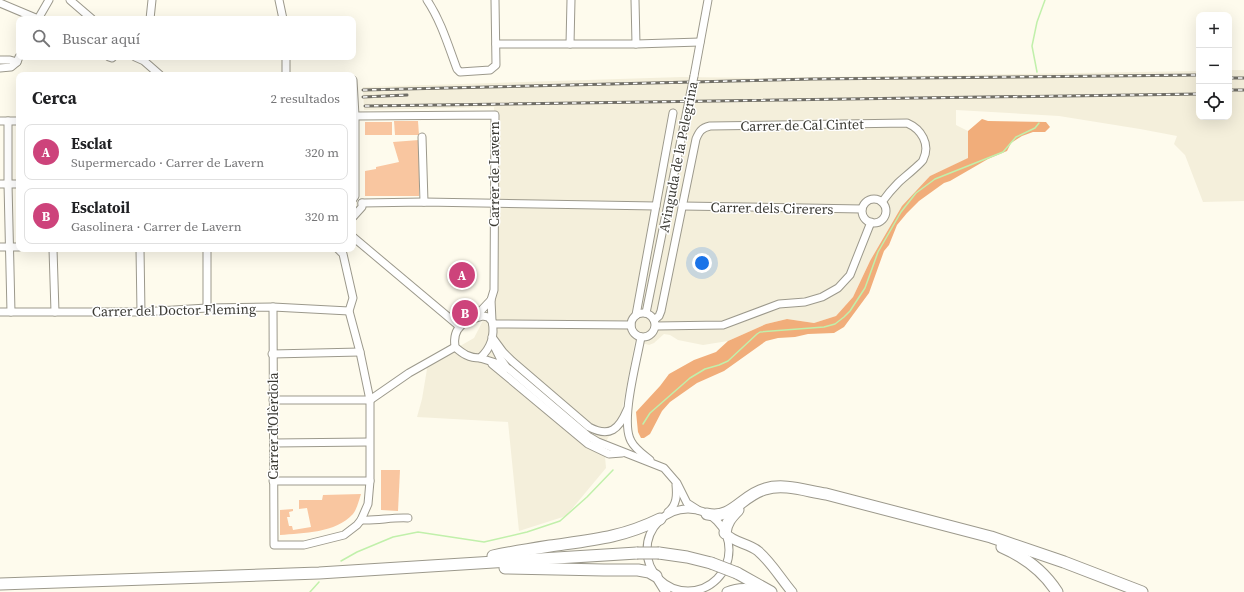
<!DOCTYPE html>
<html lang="es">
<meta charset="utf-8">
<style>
:root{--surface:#fff;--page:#f2f2f2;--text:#202124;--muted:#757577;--line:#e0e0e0;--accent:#cd437b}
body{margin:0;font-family:"Source Serif 4",serif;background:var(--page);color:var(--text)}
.controls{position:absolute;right:12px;top:12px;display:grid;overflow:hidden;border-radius:8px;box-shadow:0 4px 16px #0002}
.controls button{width:36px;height:36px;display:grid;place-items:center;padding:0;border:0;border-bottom:1px solid var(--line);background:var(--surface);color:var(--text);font:20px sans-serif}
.you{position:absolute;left:702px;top:263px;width:14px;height:14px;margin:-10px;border:3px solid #fff;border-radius:50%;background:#1a73e8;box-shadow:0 0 0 6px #1a73e833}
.badge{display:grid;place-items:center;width:26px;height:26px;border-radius:50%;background:var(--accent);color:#fff;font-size:13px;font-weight:700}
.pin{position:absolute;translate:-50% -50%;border:2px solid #fff;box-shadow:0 1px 4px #0006}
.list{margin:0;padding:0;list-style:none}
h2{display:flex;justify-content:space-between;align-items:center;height:52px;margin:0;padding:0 16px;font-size:17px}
h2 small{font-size:13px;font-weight:400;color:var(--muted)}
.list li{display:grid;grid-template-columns:26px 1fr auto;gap:12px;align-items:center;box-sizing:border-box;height:56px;margin:0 8px 8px;padding:0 8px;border:1px solid var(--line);border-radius:8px}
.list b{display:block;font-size:15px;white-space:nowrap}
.list p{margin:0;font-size:13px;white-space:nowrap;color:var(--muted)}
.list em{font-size:13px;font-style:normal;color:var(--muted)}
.icon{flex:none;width:22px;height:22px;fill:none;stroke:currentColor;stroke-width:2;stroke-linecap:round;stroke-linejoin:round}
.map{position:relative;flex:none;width:1244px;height:592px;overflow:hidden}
.search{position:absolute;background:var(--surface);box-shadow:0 4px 16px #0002;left:16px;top:16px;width:340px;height:44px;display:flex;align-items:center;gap:10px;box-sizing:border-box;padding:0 14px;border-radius:8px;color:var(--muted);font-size:15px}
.panel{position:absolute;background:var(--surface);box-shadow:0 4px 16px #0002;left:16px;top:72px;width:340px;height:180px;border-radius:8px}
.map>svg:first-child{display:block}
.built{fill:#f4efdb}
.green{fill:#f9c6a0}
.forest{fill:#f1ad7a}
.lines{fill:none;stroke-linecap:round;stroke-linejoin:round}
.stream{stroke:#c1f0ab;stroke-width:1.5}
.minor-casing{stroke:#9c998c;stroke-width:9}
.major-casing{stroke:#9c998c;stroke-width:11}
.highway-casing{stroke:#9c998c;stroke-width:13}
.minor{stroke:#fff;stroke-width:7}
.major{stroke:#fff;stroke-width:9}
.highway{stroke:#fff;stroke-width:11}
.rail-casing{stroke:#706e66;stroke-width:3}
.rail{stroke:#fff;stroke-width:1.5;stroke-dasharray:4.5;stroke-linecap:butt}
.minor-bridge-casing{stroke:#9c998c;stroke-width:9;stroke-linecap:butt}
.highway-bridge-casing{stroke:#9c998c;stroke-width:13;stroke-linecap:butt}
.minor-bridge{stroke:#fff;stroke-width:7}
.highway-bridge{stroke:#fff;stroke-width:11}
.labels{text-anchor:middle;stroke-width:3;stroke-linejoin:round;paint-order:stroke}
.street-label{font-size:14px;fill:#3b3a34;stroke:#fff}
</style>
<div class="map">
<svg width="1244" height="592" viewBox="0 0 1244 592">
<rect width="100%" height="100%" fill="#fefbed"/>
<path class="built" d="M1229 70H1244V201L1203 202 1185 155 1174 144 1177 136 1140 129 1059 116 956 110V125L968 131 969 158 930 176 870 261 853 297 836 316 814 323 787 319 766 324 728 341 703 345 678 340 670 335 664 334 654 343 649 345 635 341 621 415 604 445 606 468 566 516 519 531 508 422 417 417 422 399 427 369 425 366 474 338 494 299V107L364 110 363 87 682 77 762 78 1199 71V117H1229Z"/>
<g class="green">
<path d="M394 121H418L419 135H395Z"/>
<rect x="365" y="122" width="27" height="13"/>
<path d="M419 140V196H365V171L376 169V167L399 162 393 142Z"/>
<path d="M381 470H400L398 511 381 510Z"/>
<path d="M361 494C359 500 357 509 353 514 336 533 303 533 280 535V510L293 509V511L289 512 290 517H287L289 526H292L293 530 311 527 307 508 299 509V500H322L323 495Z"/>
</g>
<path class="forest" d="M982 119 988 121 1046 122 1050 127 1045 132H1033L1022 136 1011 143 1007 151 988 159 950 181 944 183 919 201 907 213 897 225 889 245 884 251 869 293 844 327 834 333 808 334 795 337 778 338 766 341 724 371 697 383 670 402 662 411 650 434 644 438H641L638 432 636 412 660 386 669 374 694 360 716 352 728 341 766 324 787 319 814 323 836 316 853 297 870 261 902 206 930 176 968 158V131Z"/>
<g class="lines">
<g class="stream">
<path d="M1037 72 1032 46 1037 22 1045 0"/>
<path d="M643 424 650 413 690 378 705 369 719 365 728 361 757 334 760 332 824 327 835 324 844 317 850 311 865 288 878 252 901 212 916 193 935 179 1003 152 1016 137 1035 128 1039 123"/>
<path d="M341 561 357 552 393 537 418 532 484 542 527 532 560 521 587 497 613 470"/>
<path d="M310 592 319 582"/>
</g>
<g class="minor-casing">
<g id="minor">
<path d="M70 0 92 19"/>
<path d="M279 0 283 19"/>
<path d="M427 0C441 21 448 45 457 69L460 72 490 70 496 65 495 0"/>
<path d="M635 0 636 44"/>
<path d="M0 3 38 19"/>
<path d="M38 19 49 0"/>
<path d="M150 19 152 0"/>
<path d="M496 44H636L700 42"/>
<path d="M570 44 571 0"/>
<path d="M109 57 112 58 113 57"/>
<path d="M135 57 144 61 160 75"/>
<path d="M0 60H10L17 62"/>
<path d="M0 68 11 67 17 62 19 57"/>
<path d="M286 75V57"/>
<path d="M694 76 708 0"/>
<path d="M353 80 355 116V196L353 199"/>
<path d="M355 116 495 115 494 290 491 300 474 318"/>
<path d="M0 121H19"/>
<path d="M8 121V184L11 312"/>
<path d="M422 137 424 202"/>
<path d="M0 184H19"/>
<circle cx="874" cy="211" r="12"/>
<path d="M362 203 424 202 656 206"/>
<path d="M682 206 862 209"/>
<path d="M353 217 362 207V203"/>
<path d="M353 237 459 326"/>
<path d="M0 247H19"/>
<path d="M53 249 55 312"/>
<path d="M140 249 141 312"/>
<path d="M207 249V308"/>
<path d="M491 300 492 321"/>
<path d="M273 307 274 545H304L344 535 357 525 361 520 368 504 370 481V400L360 352 349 311 353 298 343 254 338 249"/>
<path d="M0 312H141L207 308 273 307 349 311"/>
<circle cx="643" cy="325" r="12"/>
<path d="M646 313 685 120"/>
<path d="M636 315 673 113"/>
<path d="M483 316 488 317 492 321C495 335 491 348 480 358 469 358 463 354 455 347 452 326 465 321 483 316Z"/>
<path d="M654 320 659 316 661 311 696 139C699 132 701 128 710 126L907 123C921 129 931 144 923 160 922 163 902 179 898 183 892 189 887 195 882 202"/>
<path d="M493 324 631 325"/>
<path d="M656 326 723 325 779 304 805 302 822 297 838 288 850 275 871 222"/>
<path d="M492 337 503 352 512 361 589 427C610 438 619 429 627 410"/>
<path d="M641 337C637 361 620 421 631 441 635 449 644 455 650 460"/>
<path d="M492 342 500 358 507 368"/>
<path d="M272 354 360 352"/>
<path d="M480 358 496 363 509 369 588 436 598 442 664 468 677 483 687 503 698 510"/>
<path d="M492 364 588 444 609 454 622 453"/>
<path d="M273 400H370L409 373 455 347"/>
<path d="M274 443 369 442"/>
<path d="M273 481H370"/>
<circle cx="688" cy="550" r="41"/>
<path d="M668 512C677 505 677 495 676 485"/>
<path d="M361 520C377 521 392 517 408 518"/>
</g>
</g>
<g class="major-casing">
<g id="major">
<path d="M725 533C734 543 748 543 758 551 771 562 781 579 792 592"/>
<path d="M658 579 666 592"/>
<path d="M727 592C739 587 749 587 761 592"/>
</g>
</g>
<g class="highway-casing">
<g id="highway">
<path d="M707 514C732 520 742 495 765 489 784 483 806 491 826 494L991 537 1064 562 1142 592"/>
<path d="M725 533C726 523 731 517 738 510"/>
<path d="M1002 547C1025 557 1043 570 1057 592"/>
<path d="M659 553 687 557 711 563"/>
<path d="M493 556C512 552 531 549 550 546 592 540 621 538 660 519"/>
<path d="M505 568 604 570H638L649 572 656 576"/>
<path d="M737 573 771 592"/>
<path d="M0 584 319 573 637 553"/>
</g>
</g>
<use href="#minor" class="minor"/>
<use href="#major" class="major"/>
<use href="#highway" class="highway"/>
<g class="rail-casing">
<g id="rail">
<path d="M1229 78H1244"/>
<path d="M363 90 813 79 1199 75"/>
<path d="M1229 90H1244"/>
<path d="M363 97 407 95"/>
<path d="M365 106 1199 94"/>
</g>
</g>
<use href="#rail" class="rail"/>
<g class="minor-bridge-casing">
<path id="minor-bridge" d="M685 120 694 76"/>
</g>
<g class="highway-bridge-casing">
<g id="highway-bridge">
<path d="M637 553H659"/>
<path d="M711 563 737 573"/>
</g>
</g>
<use href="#minor-bridge" class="minor-bridge"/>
<use href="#highway-bridge" class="highway-bridge"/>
</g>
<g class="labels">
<g class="street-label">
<text transform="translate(802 125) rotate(-1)" y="5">Carrer de Cal Cintet</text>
<text transform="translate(678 157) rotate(-79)" y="5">Avinguda de la Pelegrina</text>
<text transform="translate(494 174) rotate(-90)" y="5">Carrer de Lavern</text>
<text transform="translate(772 208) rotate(1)" y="5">Carrer dels Cirerers</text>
<text transform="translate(174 310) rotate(-1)" y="5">Carrer del Doctor Fleming</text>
<text transform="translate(273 426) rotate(-90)" y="5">Carrer d'Olèrdola</text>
</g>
</g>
</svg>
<div class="controls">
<button>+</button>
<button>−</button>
<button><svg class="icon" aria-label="locate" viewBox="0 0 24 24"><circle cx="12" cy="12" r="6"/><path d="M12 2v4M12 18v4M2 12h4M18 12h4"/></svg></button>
</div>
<div class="you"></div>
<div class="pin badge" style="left:462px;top:275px">A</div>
<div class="pin badge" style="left:465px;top:313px">B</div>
<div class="search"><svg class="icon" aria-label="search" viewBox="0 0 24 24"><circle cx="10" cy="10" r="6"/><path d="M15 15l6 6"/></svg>Buscar aquí</div>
<section class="panel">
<h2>Cerca<small>2 resultados</small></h2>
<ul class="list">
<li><span class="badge">A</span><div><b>Esclat</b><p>Supermercado · Carrer de Lavern</p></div><em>320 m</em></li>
<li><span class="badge">B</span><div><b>Esclatoil</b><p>Gasolinera · Carrer de Lavern</p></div><em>320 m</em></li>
</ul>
</section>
</div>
